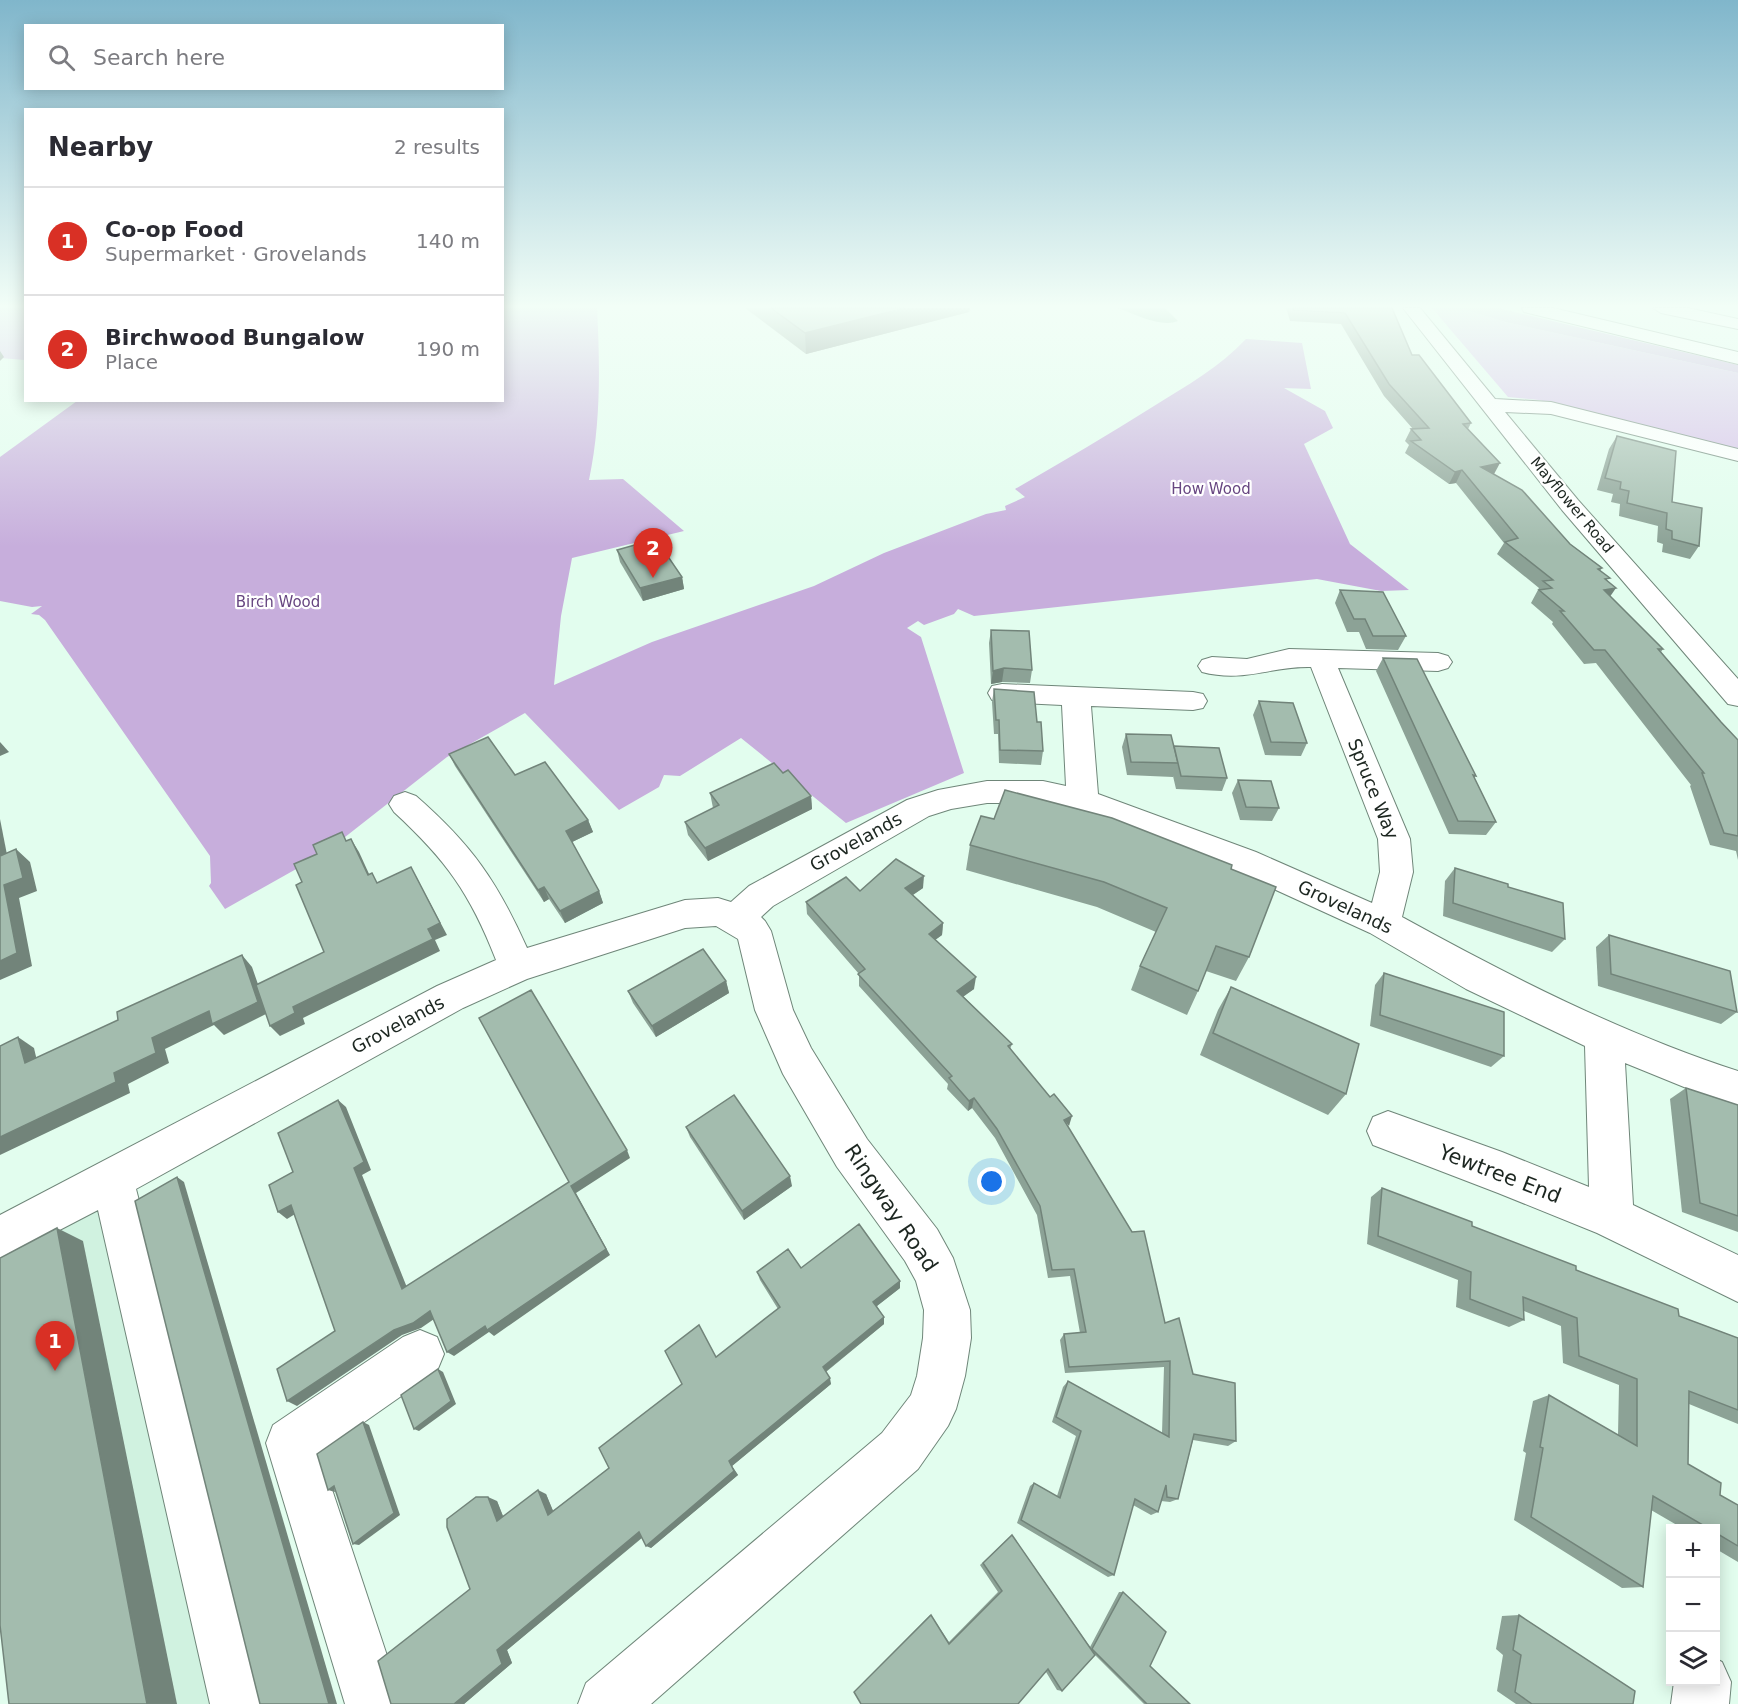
<!DOCTYPE html>
<meta charset="utf-8">
<style>
:root{--surface:#fff;--page:#f7f7f7;--text:#2b2b33;--muted:#7c7c81;--line:#e1e1e2;--accent:#d93025}
body{margin:0;font-family:"DejaVu Sans",sans-serif;background:var(--page);color:var(--text)}
.controls{position:absolute;right:18px;bottom:18px;display:grid;overflow:hidden;border-radius:0px;box-shadow:0 3px 15px #0003}
.controls button{width:54px;height:54px;display:grid;place-items:center;padding:0;border:0;border-bottom:2px solid var(--line);background:var(--surface);color:var(--text);font:30px sans-serif}
.you{position:absolute;left:992px;top:1182px;width:21px;height:21px;margin:-15px;border:4px solid #fff;border-radius:50%;background:#1a73e8;box-shadow:0 0 0 9px #1a73e833}
.badge{display:grid;place-items:center;width:39px;height:39px;border-radius:50%;background:var(--accent);color:#fff;font-size:20px;font-weight:700}
.pin{position:absolute;translate:-50% -50px;filter:drop-shadow(0 2px 3px #0008)}
.pin::after{content:'';position:absolute;top:32px;width:21px;height:18px;background:inherit;clip-path:polygon(0 0,100% 0,50% 100%)}
.list{margin:0;padding:0;list-style:none}
h2{display:flex;justify-content:space-between;align-items:center;height:78px;margin:0;padding:0 24px;font-size:26px}
h2 small{font-size:20px;font-weight:400;color:var(--muted)}
.list li{display:grid;grid-template-columns:39px 1fr auto;gap:18px;align-items:center;box-sizing:border-box;height:108px;padding:0 24px;border-top:2px solid var(--line)}
.list b{display:block;font-size:22px;white-space:nowrap}
.list p{margin:0;font-size:20px;white-space:nowrap;color:var(--muted)}
.list em{font-size:20px;font-style:normal;color:var(--muted)}
.icon{flex:none;width:33px;height:33px;fill:none;stroke:currentColor;stroke-width:2;stroke-linecap:round;stroke-linejoin:round}
.map{position:relative;flex:none;width:1738px;height:1704px;overflow:hidden}
.search{position:absolute;background:var(--surface);box-shadow:0 3px 15px #0003;left:24px;top:24px;width:480px;height:66px;display:flex;align-items:center;gap:15px;box-sizing:border-box;padding:0 21px;border-radius:0px;color:var(--muted);font-size:22px}
.panel{position:absolute;background:var(--surface);box-shadow:0 3px 15px #0003;left:24px;top:108px;width:480px;height:294px;border-radius:0px}
.map>svg:first-child{display:block}
.built{fill:#d0f2e0}
.green{fill:#d6c0e9}
.forest{fill:#c7aedc}
.water{fill:#85ba9f}
.lines{fill:none;stroke-linecap:round;stroke-linejoin:round}
.minor-casing{stroke:#6f8679;stroke-width:2}
.highway-casing{stroke:#6f8679;stroke-width:2}
.minor{fill:#fff;fill-rule:evenodd}
.highway{fill:#fff;fill-rule:evenodd}
.wall{fill:#8ca296}
.shaded-wall{fill:#72847a}
.building{fill:#a3bcae;stroke:#72847a;stroke-width:1.5}
.labels{text-anchor:middle;stroke-width:4.5;stroke-linejoin:round;paint-order:stroke}
.far-park-label{font-size:15px;fill:#674681;stroke:#fff}
.far-street-label{font-size:15px;fill:#1c2620;stroke:#fff}
.street-label{font-size:18px;fill:#1c2620;stroke:#fff}
.near-street-label{font-size:21px;fill:#1c2620;stroke:#fff}
</style>
<div class="map">
<svg width="1738" height="1704" viewBox="0 0 1738 1704">
<rect width="100%" height="100%" fill="#e2fdee"/>
<path class="built" d="M120 1198 242 1704H24L0 1531V1258Z"/>
<g class="green">
<path d="M0 308H25V360L0 358Z"/>
<path d="M1432 308H1459L1505 322 1738 373V449L1539 400 1508 397Z"/>
</g>
<g class="forest">
<path d="M503 308H597C600 366 601 423 589 480L623 479 684 531 572 558 561 616 554 685 652 642 814 586 884 553 986 514 1006 510 1005 506 1025 497 1015 489C1062 462 1108 435 1154 406 1186 386 1220 367 1246 339L1302 343 1311 389 1284 388 1325 411 1333 428 1304 444 1350 544 1409 590 1381 591 1317 579 974 616 958 609 954 614 924 625 918 621 907 628 921 637 964 773 846 823 741 738 680 776 664 775 659 787 619 810 525 713 447 757 340 841 298 868 225 909 209 886 211 883 210 856 45 620 39 615 31 614 42 606 32 607 0 601V457L77 401 502 400Z"/>
<path d="M1459 308H1498L1738 365V373L1505 322Z"/>
</g>
<path class="water" d="M1118 308H1165L1178 321C1161 328 1134 314 1118 308Z"/>
<g class="lines">
<g class="minor-casing">
<g id="minor">
<path d="M1403 308H1420L1495 399 1551 402 1738 449V461L1551 414 1505 412 1578 500 1738 679V706L1728 704 1562 510Z"/>
<path d="M1653 308H1688L1738 319V329L1661 313Z"/>
<path d="M1289 649 1438 653 1448 656 1452 662 1448 668 1438 671 1338 668 1410 839 1413 872 1402 917C1507 975 1623 1034 1738 1071V1109L1625 1063 1633 1205 1738 1255V1302L1597 1233 1498 1193 1373 1145 1367 1131 1373 1117 1388 1111 1502 1152 1589 1187 1585 1046 1466 989 1370 933 1232 870 1077 811 1043 803H987L951 809 929 816 773 906 761 917 765 921 771 931 793 1010 811 1048 867 1139 937 1229 953 1258 970 1310 971 1338 965 1376 956 1409 948 1426 918 1469 651 1704H578L586 1683 882 1433 911 1395 917 1376 923 1338 924 1310 916 1281 905 1261 837 1167 783 1074 755 1010 738 939 716 926 685 928 527 979 463 1008 136 1189 268 1704H210L98 1210 0 1261V1215L437 986 496 960C470 893 446 860 394 812L389 804 394 796 405 792 416 796C472 845 497 881 527 948L685 900 718 898 731 902 749 886 907 800 938 790 987 781H1043L1066 786 1062 705 1002 702 992 700 988 693 992 686 1002 684 1193 692 1203 694 1207 701 1203 708 1193 710 1091 706 1098 794 1256 852 1372 903 1380 872 1378 839 1311 667C1271 666 1244 683 1202 672L1198 666 1202 660 1212 657 1247 659Z"/>
<path d="M420 1330 437 1337 444 1354 437 1371 320 1453 403 1704H345L266 1443 273 1425 403 1337Z"/>
<path d="M1716 1659 1722 1662 1731 1682 1729 1704H1671L1674 1682H1716Z"/>
</g>
</g>
<g class="highway-casing">
<path id="highway" d="M1522 308H1553L1738 352V364L1524 312Z"/>
</g>
<use href="#minor" class="minor"/>
<use href="#highway" class="highway"/>
</g>
<g class="wall">
<path d="M745 308H970L969 312 806 354Z"/>
<path d="M1286 308H1392L1412 355 1471 423 1468 429 1494 474 1570 544 1602 568 1600 571 1608 581 1610 596 1663 649 1661 652 1721 722 1738 740V860L1736 851 1710 845 1690 786 1691 785 1596 663 1584 664 1552 624 1553 622 1531 603 1539 588 1497 554 1504 543 1456 483 1449 484 1405 453 1409 445 1405 441 1411 429H1413L1384 396 1341 324 1290 321Z"/>
<path d="M1617 436 1672 502 1699 546 1690 559 1662 552 1663 544 1657 542 1658 526 1619 516 1620 504 1611 502 1613 494 1597 490 1609 449Z"/>
<path d="M617 550 682 577 684 589 643 601 620 562Z"/>
<path d="M1340 590 1406 636 1398 650 1366 649 1359 632H1347L1335 603Z"/>
<path d="M991 630 1032 670 1030 683 1002 682 991 684 989 643Z"/>
<path d="M1383 658 1476 776 1474 778 1496 822 1486 835 1449 834 1376 671Z"/>
<path d="M994 689 1037 722 1043 751 1041 765 999 763 998 734H994L992 702Z"/>
<path d="M1259 701 1307 743 1301 756 1265 755 1253 715Z"/>
<path d="M1126 734 1174 747 1227 778 1222 791 1176 789 1173 776V777L1127 775 1122 747Z"/>
<path d="M449 754 515 775 588 820 593 832 572 842 599 891 603 903 565 923 549 899 544 902 455 766Z"/>
<path d="M783 773 811 796 812 809 708 861 688 835 685 822 713 808 710 793Z"/>
<path d="M1238 780 1279 808 1272 821 1240 820 1232 793Z"/>
<path d="M994 819 1231 869 1249 957 1236 981 1206 971 1198 991 1187 1015 1131 990 1140 966 1156 932 1097 907 966 870 970 845Z"/>
<path d="M1455 868 1508 887 1565 939 1552 952 1443 916 1445 881Z"/>
<path d="M923 888 913 895 943 923 942 935 935 940 974 989 963 996 1012 1044 1010 1049 1068 1126 1165 1323 1193 1374 1236 1441 1228 1446 1193 1440 1178 1499 1170 1502 1161 1501 1158 1512 1151 1515 1133 1505 1114 1575 1108 1577 1017 1523 1030 1486 1034 1483 1057 1496 1076 1436 1052 1422 1063 1387 1068 1381 1162 1433 1164 1367 1065 1373 1060 1340 1064 1334 1080 1333 1070 1276 1048 1278 1037 1215 995 1138 972 1108 968 1111 947 1089 948 1084 859 986V974L807 914 806 902 860 891Z"/>
<path d="M1609 935 1737 1012 1721 1024 1598 986 1596 947Z"/>
<path d="M1384 973 1504 1056 1491 1067 1370 1026 1375 985Z"/>
<path d="M726 981 729 993 656 1037 633 1003 628 991Z"/>
<path d="M1231 987 1346 1094 1328 1115 1200 1055 1218 1010Z"/>
<path d="M1686 1088 1738 1105V1232L1682 1212 1670 1099Z"/>
<path d="M686 1127 792 1186 744 1220 690 1137Z"/>
<path d="M1382 1188 1576 1270 1679 1316 1738 1338V1424L1689 1404 1688 1464 1720 1495 1738 1505V1562L1716 1549V1528H1682L1651 1510 1643 1587 1622 1588 1514 1520 1526 1453 1523 1451 1533 1401 1549 1395 1618 1435 1619 1385 1563 1363 1561 1326 1524 1311V1320L1509 1327 1456 1307 1458 1280 1367 1244 1371 1197Z"/>
<path d="M801 1268 900 1288 877 1306 884 1317V1324L826 1372 831 1384 732 1466 738 1475 651 1548 642 1538 507 1650 512 1663 464 1704H391L470 1589 497 1501 503 1516 546 1494 553 1511 609 1468 682 1384 778 1309 760 1280 757 1272Z"/>
<path d="M1012 1535 1090 1647 1119 1592H1123L1150 1666 1190 1704H1144L1095 1655 1062 1691 1057 1690 1046 1672 854 1692 930 1615H931L949 1642 998 1592 980 1565Z"/>
<path d="M1519 1615 1633 1704H1516L1497 1691 1503 1655 1496 1649 1502 1616Z"/>
</g>
<g class="shaded-wall">
<path d="M905 308H970L969 312 806 354 805 333Z"/>
<path d="M0 351 4 357 0 361Z"/>
<path d="M1500 463 1493 476 1481 467Z"/>
<path d="M1462 470 1456 483 1449 484 1455 472Z"/>
<path d="M682 577 684 589 643 601 640 588Z"/>
<path d="M1616 588 1607 601 1604 590Z"/>
<path d="M1004 668 1002 682 991 684 993 671Z"/>
<path d="M0 742 9 752 0 756Z"/>
<path d="M811 796 812 809 708 861 705 848Z"/>
<path d="M0 819 10 870 0 861Z"/>
<path d="M588 820 593 832 570 843 566 831Z"/>
<path d="M351 839 359 852 375 887 368 875Z"/>
<path d="M16 849 30 862 37 891 19 898 32 966 0 980V961L4 885Z"/>
<path d="M411 867 447 935 435 940 440 951 303 1018 305 1024 280 1036 270 1026 293 1007 428 929Z"/>
<path d="M924 876 923 888 905 900V888Z"/>
<path d="M544 887 549 899 544 902 538 890Z"/>
<path d="M599 891 603 903 565 923 560 911Z"/>
<path d="M943 923 942 935 928 945 929 934Z"/>
<path d="M242 955 252 967 268 1013 224 1035 214 1025 165 1049 169 1063 128 1084 130 1093 0 1155V1137L114 1073Z"/>
<path d="M976 977 974 989 956 1002 957 991Z"/>
<path d="M726 981 729 993 656 1037 652 1026Z"/>
<path d="M18 1037 34 1048 40 1074 25 1063Z"/>
<path d="M974 1098 972 1108 968 1111 969 1101Z"/>
<path d="M338 1100 346 1107 371 1170 362 1175 410 1295 402 1289 354 1168Z"/>
<path d="M1072 1116 1069 1126 1064 1120Z"/>
<path d="M627 1150 630 1158 576 1193 610 1255 494 1336 489 1332 454 1356 447 1352 571 1186Z"/>
<path d="M790 1176 792 1186 744 1220 742 1211Z"/>
<path d="M177 1177 184 1182 337 1704H329Z"/>
<path d="M291 1205 300 1211 287 1219 278 1212Z"/>
<path d="M57 1228 83 1241 177 1704H147Z"/>
<path d="M900 1281V1288L873 1309V1302Z"/>
<path d="M430 1311 437 1317 421 1328 402 1335 297 1406 287 1401 394 1330Z"/>
<path d="M884 1317V1324L824 1373 823 1367Z"/>
<path d="M438 1369 443 1372 456 1404 419 1431 414 1429Z"/>
<path d="M830 1378 831 1384 732 1466 738 1475 651 1548 646 1546 729 1461Z"/>
<path d="M363 1422 369 1425 400 1515 359 1545 353 1544Z"/>
<path d="M334 1486 335 1492 328 1490Z"/>
<path d="M538 1490 546 1494 556 1518 548 1515Z"/>
<path d="M488 1497 497 1501 506 1524 497 1521Z"/>
<path d="M639 1532 645 1535 507 1650 512 1663 464 1704H454L497 1650Z"/>
</g>
<g class="building">
<path d="M771 308H905L805 333Z"/>
<path d="M1293 308H1392L1412 355H1419L1471 423 1463 424 1500 463 1481 467 1522 490 1570 544 1602 568 1598 569 1610 578 1605 579 1616 588 1604 590 1663 649H1658L1721 722 1738 740V836L1724 833 1702 773H1704L1605 650H1594L1560 611H1564L1539 590 1552 588 1543 581 1553 580 1505 542 1518 538 1462 470 1455 472 1411 441 1421 440 1411 429 1429 428 1389 384 1345 313 1293 310Z"/>
<path d="M1617 436 1676 451 1672 502 1702 508 1699 546 1672 539V531L1666 529 1667 513 1627 503 1629 491 1620 489 1621 482 1605 478Z"/>
<path d="M656 539 682 577 640 588 617 550Z"/>
<path d="M1340 590 1383 592 1406 636H1373L1365 619H1354Z"/>
<path d="M991 630 1029 631 1032 670 1004 668 993 671Z"/>
<path d="M1383 658 1417 659 1476 776 1473 775 1496 822 1458 821Z"/>
<path d="M994 689 1034 692 1037 722H1041L1043 751 1000 750 999 720H996Z"/>
<path d="M1259 701 1293 703 1307 743 1271 742Z"/>
<path d="M1126 734 1171 735 1178 763 1131 762Z"/>
<path d="M488 737 515 775 545 762 588 820 566 831 599 891 560 911 544 887 538 890 449 754Z"/>
<path d="M1174 746 1219 748 1227 778 1181 776Z"/>
<path d="M774 763 783 773 788 770 811 796 705 848 685 822 719 805 710 793Z"/>
<path d="M1238 780 1271 781 1279 808 1246 807Z"/>
<path d="M1005 790 1112 818 1232 865 1231 869 1276 887 1249 957 1216 946 1198 991 1140 966 1167 908 1104 882 970 845 981 816 994 819Z"/>
<path d="M342 832 346 841 351 839 368 875 372 873 377 883 411 867 440 923 428 929 433 939 293 1007 295 1013 270 1026 256 985 324 952 296 885 302 882 294 864 317 854 313 845Z"/>
<path d="M16 849 23 878 4 885 17 953 0 961V856Z"/>
<path d="M896 859 924 876 905 888 943 923 929 934 976 977 957 991 1012 1044 1008 1046 1050 1097 1054 1094 1072 1116 1064 1120 1132 1232 1144 1231 1165 1323 1179 1318 1193 1374 1235 1383 1236 1441 1194 1434 1178 1499 1167 1497 1166 1485 1158 1512 1135 1499 1114 1575 1021 1520 1034 1483 1060 1498 1081 1431 1056 1417 1068 1381 1169 1437 1170 1361 1069 1367 1064 1334 1086 1332 1074 1269 1052 1270 1040 1206 997 1129 974 1098 969 1101 949 1078 952 1076 858 974 865 969 806 902 846 877 860 891Z"/>
<path d="M1455 868 1508 884V887L1563 903 1565 939 1453 903Z"/>
<path d="M1609 935 1730 971 1737 1012 1611 974Z"/>
<path d="M703 949 726 981 652 1026 628 991Z"/>
<path d="M242 955 258 1002 212 1024 209 1011 152 1038 156 1053 114 1073 116 1082 0 1137V1046L18 1037 25 1063 118 1020 117 1012Z"/>
<path d="M1384 973 1504 1012V1056L1380 1015Z"/>
<path d="M1231 987 1359 1044 1346 1094 1213 1033Z"/>
<path d="M531 990 627 1150 571 1186 606 1249 487 1330 485 1326 447 1352 430 1311 413 1323 394 1330 287 1401 277 1369 335 1331 291 1205 278 1212 269 1185 293 1172 278 1133 338 1100 364 1162 354 1168 402 1289 569 1182 479 1018Z"/>
<path d="M1686 1088 1738 1105V1216L1700 1203Z"/>
<path d="M734 1095 790 1176 742 1211 686 1127Z"/>
<path d="M177 1177 329 1704H260L135 1201Z"/>
<path d="M1382 1188 1472 1222V1226L1576 1266V1270L1678 1309 1679 1316 1738 1338V1410L1689 1391 1688 1464 1721 1483 1720 1495 1738 1505V1546L1716 1533V1528H1708L1653 1496 1643 1587 1531 1517 1543 1448 1540 1447 1549 1395 1637 1446V1379L1579 1356 1577 1318 1523 1297 1524 1320 1470 1299 1471 1272 1378 1236Z"/>
<path d="M859 1224 900 1281 873 1302 884 1317 823 1367 830 1378 729 1461 734 1471 646 1546 639 1532 497 1650 502 1664 454 1704H391L378 1661 470 1589 447 1527V1519L476 1497H488L497 1521 538 1490 548 1515 609 1468 599 1448 682 1384 665 1351 699 1325 716 1357 780 1307 757 1272 788 1249 801 1268Z"/>
<path d="M57 1228 147 1704H9L0 1625V1258Z"/>
<path d="M438 1369 451 1401 414 1429 401 1395Z"/>
<path d="M363 1422 394 1513 353 1544 334 1486 328 1490 317 1454Z"/>
<path d="M1012 1535 1095 1655 1062 1691 1048 1669 1018 1704H861L854 1692 931 1615 949 1644 1002 1591 983 1563Z"/>
<path d="M1123 1592 1166 1632 1150 1666 1190 1704H1147L1092 1649Z"/>
<path d="M1519 1615 1635 1691 1633 1704H1532L1515 1692 1521 1655 1513 1650Z"/>
</g>
<linearGradient id="sky" x2="0" y2="1"><stop stop-color="#80b6cb"/><stop offset="0.56" stop-color="#f2fef7"/><stop offset="1" stop-color="#f2fef7" stop-opacity="0"/></linearGradient>
<rect width="1738" height="547" fill="url(#sky)"/>
<g class="labels">
<g class="far-park-label">
<text x="1211" y="494">How Wood</text>
<text x="278" y="607">Birch Wood</text>
</g>
<g class="far-street-label">
<text transform="translate(1572 505) rotate(50)" y="5">Mayflower Road</text>
</g>
<g class="street-label">
<text transform="translate(1373 789) rotate(68)" y="6">Spruce Way</text>
<text transform="translate(856 842) rotate(-29)" y="6">Grovelands</text>
<text transform="translate(1345 907) rotate(25)" y="6">Grovelands</text>
<text transform="translate(398 1025) rotate(-28)" y="6">Grovelands</text>
</g>
<g class="near-street-label">
<text transform="translate(1500 1174) rotate(21)" y="7">Yewtree End</text>
<text transform="translate(891 1208) rotate(56)" y="7">Ringway Road</text>
</g>
</g>
</svg>
<div class="controls">
<button>+</button>
<button>−</button>
<button><svg class="icon" aria-label="layers" viewBox="0 0 24 24"><path d="M12 4l9 5-9 5-9-5zM3 14l9 5 9-5"/></svg></button>
</div>
<div class="you"></div>
<div class="pin badge" style="left:55px;top:1371px">1</div>
<div class="pin badge" style="left:653px;top:578px">2</div>
<div class="search"><svg class="icon" aria-label="search" viewBox="0 0 24 24"><circle cx="10" cy="10" r="6"/><path d="M15 15l6 6"/></svg>Search here</div>
<section class="panel">
<h2>Nearby<small>2 results</small></h2>
<ul class="list">
<li><span class="badge">1</span><div><b>Co-op Food</b><p>Supermarket · Grovelands</p></div><em>140 m</em></li>
<li><span class="badge">2</span><div><b>Birchwood Bungalow</b><p>Place</p></div><em>190 m</em></li>
</ul>
</section>
</div>
